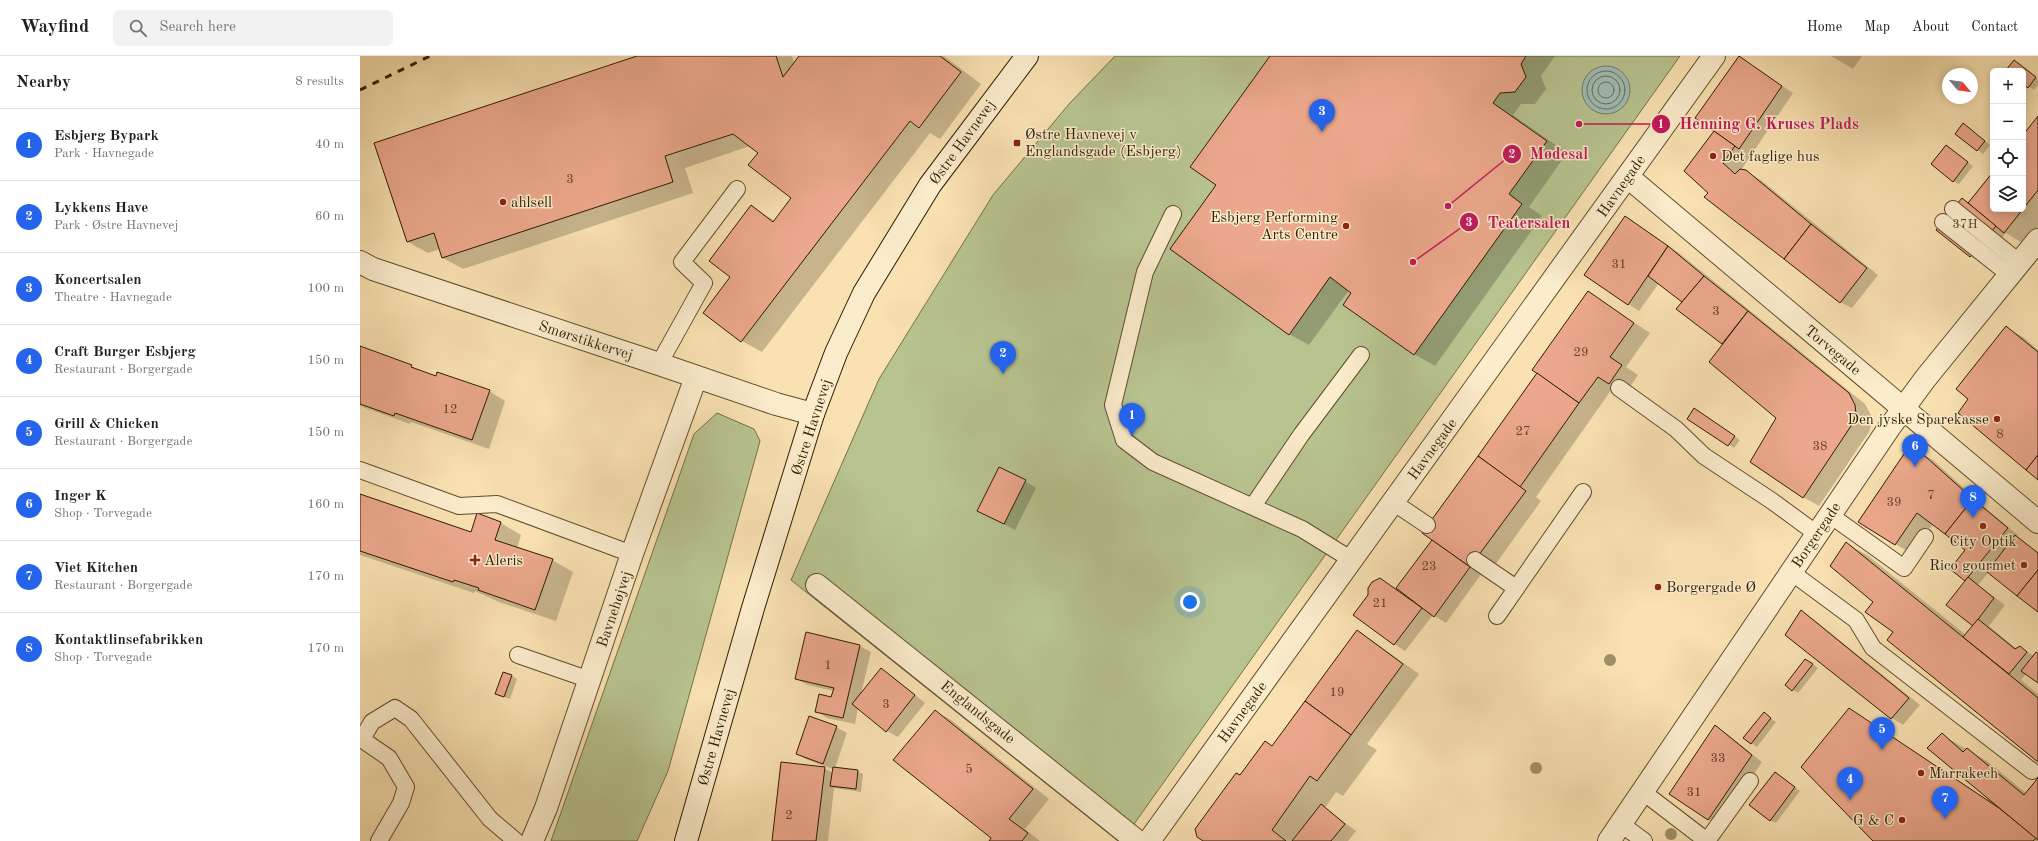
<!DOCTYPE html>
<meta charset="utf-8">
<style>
:root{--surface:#fff;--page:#f2f2f2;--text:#202124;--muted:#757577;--line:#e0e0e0;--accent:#2563eb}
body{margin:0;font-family:"Old Standard TT",serif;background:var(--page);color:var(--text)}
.controls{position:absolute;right:12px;top:12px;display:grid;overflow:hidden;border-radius:6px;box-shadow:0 2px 10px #0003}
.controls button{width:36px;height:36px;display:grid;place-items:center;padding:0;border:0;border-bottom:1px solid var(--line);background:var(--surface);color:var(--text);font:20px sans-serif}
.compass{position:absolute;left:1582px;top:12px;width:36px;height:36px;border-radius:50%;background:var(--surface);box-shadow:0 2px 10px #0003;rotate:119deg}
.you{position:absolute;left:830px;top:546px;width:14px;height:14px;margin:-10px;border:3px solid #fff;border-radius:50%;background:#1a73e8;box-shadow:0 0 0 6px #1a73e833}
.badge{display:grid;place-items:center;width:26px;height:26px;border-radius:50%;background:var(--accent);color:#fff;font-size:13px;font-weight:700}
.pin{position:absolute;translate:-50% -33px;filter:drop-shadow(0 1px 2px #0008)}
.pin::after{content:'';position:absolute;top:21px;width:14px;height:12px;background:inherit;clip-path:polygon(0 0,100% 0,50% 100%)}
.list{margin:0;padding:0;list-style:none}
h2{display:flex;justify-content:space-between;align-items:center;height:52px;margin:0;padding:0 16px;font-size:17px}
h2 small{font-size:13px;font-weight:400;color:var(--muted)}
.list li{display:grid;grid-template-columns:26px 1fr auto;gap:12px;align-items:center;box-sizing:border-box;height:72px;padding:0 16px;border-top:1px solid var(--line)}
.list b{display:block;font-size:15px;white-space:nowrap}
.list p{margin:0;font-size:13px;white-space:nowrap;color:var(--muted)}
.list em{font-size:13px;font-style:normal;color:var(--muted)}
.icon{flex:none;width:22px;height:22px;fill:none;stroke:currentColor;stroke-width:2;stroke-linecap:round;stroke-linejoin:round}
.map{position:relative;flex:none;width:1678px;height:785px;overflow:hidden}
header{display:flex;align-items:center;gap:24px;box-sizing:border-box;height:56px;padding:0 20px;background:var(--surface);border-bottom:1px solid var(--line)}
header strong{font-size:19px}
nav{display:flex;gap:22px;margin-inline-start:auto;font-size:14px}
.search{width:280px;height:36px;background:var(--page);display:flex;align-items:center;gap:10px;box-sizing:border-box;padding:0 14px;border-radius:6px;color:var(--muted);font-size:15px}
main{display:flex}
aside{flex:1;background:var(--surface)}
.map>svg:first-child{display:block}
.green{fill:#b8c490;stroke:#737048}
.water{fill:#a0bcb3;stroke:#727c6c}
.shadow{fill:#0003}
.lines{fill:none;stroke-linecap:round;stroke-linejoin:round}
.shore{stroke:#676c5a;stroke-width:1}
.building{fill:#eca88c;stroke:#2e1c01}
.lane-casing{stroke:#614d2d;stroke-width:18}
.street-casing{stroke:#614d2d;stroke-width:24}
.secondary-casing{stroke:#2e1c01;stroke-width:24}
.lane{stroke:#fbeccc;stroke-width:16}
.street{stroke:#fbeccc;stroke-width:22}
.secondary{stroke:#fbeccc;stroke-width:22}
.rail{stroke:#2e1c01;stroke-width:3;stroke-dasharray:7 7;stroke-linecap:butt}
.tree{fill:#a09068}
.poi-dot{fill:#8f2418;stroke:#fbeccc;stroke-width:1.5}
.labels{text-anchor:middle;stroke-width:3;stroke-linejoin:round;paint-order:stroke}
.number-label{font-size:13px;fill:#5e3f24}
.poi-label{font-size:15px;fill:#2e1c01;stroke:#fbeccc;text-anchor:start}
.street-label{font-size:15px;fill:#2e1c01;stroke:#fbeccc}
.leader{fill:none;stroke:#c2185b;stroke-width:1.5}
.callout-dot{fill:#c2185b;stroke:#fbeccc;stroke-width:1.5}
.mark-label{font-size:12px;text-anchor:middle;font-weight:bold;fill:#fff}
.callout-label{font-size:16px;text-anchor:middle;font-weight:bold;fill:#c2185b;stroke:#fbeccc;stroke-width:3;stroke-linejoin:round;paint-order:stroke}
</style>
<header>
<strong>Wayfind</strong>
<div class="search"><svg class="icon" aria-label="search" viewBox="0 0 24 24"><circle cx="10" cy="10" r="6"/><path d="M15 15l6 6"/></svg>Search here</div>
<nav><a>Home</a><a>Map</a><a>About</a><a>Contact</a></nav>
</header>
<main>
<aside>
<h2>Nearby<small>8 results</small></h2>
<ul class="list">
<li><span class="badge">1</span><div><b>Esbjerg Bypark</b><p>Park · Havnegade</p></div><em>40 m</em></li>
<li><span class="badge">2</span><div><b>Lykkens Have</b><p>Park · Østre Havnevej</p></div><em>60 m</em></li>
<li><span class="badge">3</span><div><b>Koncertsalen</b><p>Theatre · Havnegade</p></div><em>100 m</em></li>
<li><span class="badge">4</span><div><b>Craft Burger Esbjerg</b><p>Restaurant · Borgergade</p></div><em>150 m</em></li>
<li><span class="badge">5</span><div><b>Grill &amp; Chicken</b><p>Restaurant · Borgergade</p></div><em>150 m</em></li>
<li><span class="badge">6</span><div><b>Inger K</b><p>Shop · Torvegade</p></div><em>160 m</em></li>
<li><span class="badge">7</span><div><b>Viet Kitchen</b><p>Restaurant · Borgergade</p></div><em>170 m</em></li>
<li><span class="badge">8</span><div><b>Kontaktlinsefabrikken</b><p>Shop · Torvegade</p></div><em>170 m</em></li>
</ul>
</aside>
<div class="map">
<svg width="1678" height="785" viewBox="0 0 1678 785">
<rect width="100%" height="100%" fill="#f9e1b1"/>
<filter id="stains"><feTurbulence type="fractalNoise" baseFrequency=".005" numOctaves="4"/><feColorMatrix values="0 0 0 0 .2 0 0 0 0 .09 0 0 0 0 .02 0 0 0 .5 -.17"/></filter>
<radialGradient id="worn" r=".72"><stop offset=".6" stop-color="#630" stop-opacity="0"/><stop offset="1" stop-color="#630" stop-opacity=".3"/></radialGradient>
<g class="green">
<path d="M755 0H1320L762 785H758L431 524 519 323 633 139 709 48Z"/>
<path d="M357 357 394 373 400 385 308 715 277 785H191L334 378Z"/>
</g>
<circle class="water" cx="1246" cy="34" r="24"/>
<g class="shadow">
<path d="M281 0H432L434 8 440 0H584L621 28 580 83 570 77 402 296 382 285 372 221 391 150 415 165 432 142 399 97 390 90 325 112 333 137 103 213 83 202 80 193 68 197 48 186Z"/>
<path d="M911 0H1195L1181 20 1186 33 1175 48H1161L1153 59 1207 97 1169 151 1182 160 1075 310 1054 298 989 234 949 289 929 278 857 129Z"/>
<path d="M1471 0H1502L1493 13Z"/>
<path d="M1390 8 1433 37 1381 114 1385 115 1402 125 1518 219 1492 252 1480 246 1349 137 1355 77Z"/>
<path d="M1659 8 1678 23V29L1674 34 1663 26V15L1647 14Z"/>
<path d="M1633 32V38L1630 35Z"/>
<path d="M1678 62V171L1664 188 1646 177 1622 206 1610 200 1602 143 1609 147 1633 117V153H1663V80Z"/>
<path d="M1608 72 1630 89 1623 98 1596 77Z"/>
<path d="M1586 90 1613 110 1599 128 1593 125Z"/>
<path d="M1276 168 1319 197 1505 348 1511 359 1512 367 1509 376 1459 450 1443 441 1418 362 1364 288 1317 253 1324 245 1299 227 1279 255 1268 248Z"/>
<path d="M1228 236 1290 277 1266 311 1278 319 1266 337 1254 330 1176 441 1181 445 1127 520 1122 517 1086 567 1073 559 1045 595 1034 588 1020 523 1037 533 1072 485Z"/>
<path d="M1647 272 1663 281 1678 294V423L1609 343Z"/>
<path d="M0 292 51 310 63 317 129 335 145 345 129 393 51 366 50 368 0 350Z"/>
<path d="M1339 357 1380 384 1374 392 1328 363Z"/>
<path d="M1556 394 1573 404 1628 454 1658 479 1657 481 1678 496V555L1629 516 1618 529 1645 549 1629 570 1657 593 1660 591 1674 600 1678 598V626L1666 618 1661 624 1678 638V705L1535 576 1514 546 1487 488 1507 499 1606 579 1614 570 1606 525V494L1573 468 1552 498 1499 466Z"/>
<path d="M665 425 676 432 655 474 618 455Z"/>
<path d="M0 439 111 477 117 459 141 467 161 479 157 492 192 504 213 516 196 565 139 546 115 535 114 537 0 499Z"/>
<path d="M1441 556 1452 562 1560 649 1543 669 1532 662Z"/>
<path d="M997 575 1013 585 1059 618 1007 688 1017 694 983 740 976 736 965 752 996 775 988 785H844L880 720 913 691Z"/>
<path d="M500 590 511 596 501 638 521 613 532 620 565 647 538 681 527 675 498 652 495 668 467 662 456 655 472 642 474 635 448 629 436 623Z"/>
<path d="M1451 607 1458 612 1438 637 1426 629Z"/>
<path d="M151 619 157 623 150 643 137 638Z"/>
<path d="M1489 654 1628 744 1582 679 1627 705 1666 737 1678 723V785H1515Z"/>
<path d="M575 655 591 664 689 743 665 773 680 785H630L632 782Z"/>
<path d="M1404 657 1416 666 1397 691 1391 687Z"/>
<path d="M476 671 487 677 475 712 497 715 503 718 501 736 474 732 468 785H413L464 712 473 717V713L448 704 437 698Z"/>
<path d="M1355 671 1366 677 1402 706 1359 770 1348 763Z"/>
<path d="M1416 717 1440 735 1416 767 1410 764Z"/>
</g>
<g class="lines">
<g class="shore">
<circle cx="1246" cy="34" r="19"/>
<circle cx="1246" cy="34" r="14"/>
<circle cx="1246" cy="34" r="8"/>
</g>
</g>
<g class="building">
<path d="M277 0H416L423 21 439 0H580L601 16 559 72 550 65 381 286 343 257 370 221 349 205 391 149 413 166 431 142 388 109 398 97 373 78 305 100 313 126 82 202 74 177 47 186 14 87Z"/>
<path d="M910 0H1166L1161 8 1166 21 1155 36 1140 37 1133 47 1187 85 1149 138 1162 148 1054 299 983 249 991 237 970 221 929 279 810 193 856 129 830 111Z"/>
<path d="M1379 0 1422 30 1379 93 1335 62Z"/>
<path d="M1654 4 1676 21 1668 32 1663 28V15L1646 14Z"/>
<path d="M1678 60V134L1663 153V79Z"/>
<path d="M1603 67 1625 85 1617 95 1595 78Z"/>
<path d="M1354 75 1375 90 1363 107 1375 118 1380 113 1386 114 1451 168 1424 203 1344 141 1348 137 1324 115Z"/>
<path d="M1586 89 1608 106 1593 126 1571 108Z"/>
<path d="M1633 116V153H1663L1644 177 1608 147Z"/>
<path d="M1602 142 1636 170 1610 201 1576 174Z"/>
<path d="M1265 160 1308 190 1268 249 1224 219Z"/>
<path d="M1451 168 1507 212 1480 247 1424 203Z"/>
<path d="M1308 190 1344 220 1322 246 1288 220Z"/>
<path d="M1344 220 1388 255 1362 288 1316 253Z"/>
<path d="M1228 235 1274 267 1250 301 1262 309 1249 328 1238 321 1219 347 1172 314Z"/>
<path d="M1388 255 1489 337 1495 349 1496 358 1493 367 1443 442 1390 406 1416 362 1349 306Z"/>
<path d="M1646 270 1678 296V399L1666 414 1598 357 1608 343 1596 333Z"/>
<path d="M0 290 52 309 51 311 76 320 77 316 130 334 112 384 35 357 34 360 0 348Z"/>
<path d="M1177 317 1219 347 1160 431 1118 400Z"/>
<path d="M1334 352 1375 380 1368 390 1327 363Z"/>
<path d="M1557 393 1613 443 1585 478 1557 457 1535 489 1498 466 1546 395Z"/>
<path d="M1678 399V424L1666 414Z"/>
<path d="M1118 400 1166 435 1110 511 1062 477Z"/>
<path d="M639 411 666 424 644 468 617 455Z"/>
<path d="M0 438 111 476 117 457 141 466 135 484 193 503 175 554 118 534 119 532 94 524 93 526 0 495Z"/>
<path d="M1613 443 1648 472 1605 525 1590 513 1605 494 1585 478Z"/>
<path d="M1655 479 1678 497V514L1657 540 1627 516Z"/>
<path d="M1072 484 1110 511 1074 561 1036 532Z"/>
<path d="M1486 486 1678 642V706L1527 584 1533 576 1505 556 1513 546 1470 510Z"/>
<path d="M1678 514V556L1657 540Z"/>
<path d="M1608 521 1634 542 1613 570 1586 549Z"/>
<path d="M1020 522 1062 552 1034 589 993 559 1008 539V532L1012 526Z"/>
<path d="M1441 554 1549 642 1531 663 1425 579Z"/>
<path d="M1618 563 1655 593 1660 590 1667 596 1649 618 1603 581Z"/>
<path d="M997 574 1043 608 991 679 945 645Z"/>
<path d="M446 576 500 589 483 662 455 656 459 638 471 641 474 632 435 623Z"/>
<path d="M1676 596 1678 597V627L1661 615Z"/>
<path d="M1445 603 1453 608 1432 635 1425 629Z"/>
<path d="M521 612 555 639 526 676 492 648Z"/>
<path d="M143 616 152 619 144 641 135 638Z"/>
<path d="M945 645 991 679 957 725 950 720 912 774 926 785H843L837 781 835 773 876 717 880 719 905 685 912 690Z"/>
<path d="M1489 652 1639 752 1676 782 1673 785H1513L1441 711Z"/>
<path d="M575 654 673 733 649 763 668 777 662 785H629L631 782 533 704Z"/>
<path d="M1404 656 1411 662 1391 688 1383 682Z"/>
<path d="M449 660 477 670 463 708 436 698Z"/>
<path d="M1355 669 1392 699 1348 764 1309 738Z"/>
<path d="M1582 677 1603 696 1607 692 1664 739 1678 722V784L1567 692Z"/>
<path d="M421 706 465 711 456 785H412Z"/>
<path d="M473 711 498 714 496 733 470 730Z"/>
<path d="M1415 716 1435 731 1410 765 1389 749Z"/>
<path d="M961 748 985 768 971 785H932Z"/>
</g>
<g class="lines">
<g class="lane-casing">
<g id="lane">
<path d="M1593 153 1660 207"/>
<path d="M813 158 785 216 753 349 764 384 793 406 942 473 992 504"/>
<path d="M1583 166 1650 219"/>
<path d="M299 308 344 227 322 206 377 133"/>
<path d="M1259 332 1316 373 1344 400 1412 445 1457 478"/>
<path d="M0 414 99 450 137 448 272 498"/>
<path d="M1033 446 1067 469"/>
<path d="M893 450 941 379 1001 299"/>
<path d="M1470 459 1544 512 1565 481"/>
<path d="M1115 504 1156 532"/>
<path d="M1431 516 1496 564 1513 592 1672 715"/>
<path d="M1137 560 1223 436"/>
<path d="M158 599 230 624"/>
<path d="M0 682 29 702 46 731 41 747 19 785"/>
<path d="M2 683 12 666 35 652 51 663 130 763 156 785"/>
<path d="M1283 736 1347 785"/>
<path d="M1261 768 1284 785"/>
<path d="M1347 785 1390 725"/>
</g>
</g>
<g class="street-casing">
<g id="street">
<path d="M1268 121 1678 466"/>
<path d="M0 206 13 213 299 308 416 348 453 358"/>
<path d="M457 529 777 785"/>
<path d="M172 785 186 752 272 498 336 321"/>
<path d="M789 785 1354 0"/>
<path d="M1249 785 1529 372 1565 323 1678 184"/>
</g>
</g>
<g class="secondary-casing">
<path id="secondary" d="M326 785 393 552 453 358 476 297 504 237 570 129 667 0"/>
</g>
<use href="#lane" class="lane"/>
<use href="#street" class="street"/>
<use href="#secondary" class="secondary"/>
<path class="rail" d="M0 34 70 0"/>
</g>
<g class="tree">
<circle cx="1250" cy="604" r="6"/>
<circle cx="1176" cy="712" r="6"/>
<circle cx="1311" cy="778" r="6"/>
</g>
<g class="poi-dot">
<rect x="653" y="83" width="8" height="8" rx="2"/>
<circle cx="1353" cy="100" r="4"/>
<circle cx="143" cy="146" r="4"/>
<circle cx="986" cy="170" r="4"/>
<circle cx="1637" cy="363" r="4"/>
<circle cx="1623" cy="470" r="4"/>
<path d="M113 498h4v4h4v4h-4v4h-4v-4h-4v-4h4z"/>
<circle cx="1664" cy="509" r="4"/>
<circle cx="1298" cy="531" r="4"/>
<circle cx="1561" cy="717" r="4"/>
<circle cx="1542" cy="764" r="4"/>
</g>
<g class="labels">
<g class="number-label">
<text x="210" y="127">3</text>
<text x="1605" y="172">37H</text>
<text x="1259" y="212">31</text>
<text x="1356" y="259">3</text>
<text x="1221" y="300">29</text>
<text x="90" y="357">12</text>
<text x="1163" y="379">27</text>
<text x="1640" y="382">8</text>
<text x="1460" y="394">38</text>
<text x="1571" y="443">7</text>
<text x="1534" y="450">39</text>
<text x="1069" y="514">23</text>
<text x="1020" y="551">21</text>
<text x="468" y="613">1</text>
<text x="977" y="640">19</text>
<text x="526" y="652">3</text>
<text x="1358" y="706">33</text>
<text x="609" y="717">5</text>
<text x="1334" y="740">31</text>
<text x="429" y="763">2</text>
</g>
<g class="poi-label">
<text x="665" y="83">Østre Havnevej v<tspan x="665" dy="17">Englandsgade (Esbjerg)</tspan></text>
<text x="1361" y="105">Det faglige hus</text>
<text x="151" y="151">ahlsell</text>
<text x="978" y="166" text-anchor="end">Esbjerg Performing<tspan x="978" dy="17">Arts Centre</tspan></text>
<text x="1629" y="368" text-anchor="end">Den jyske Sparekasse</text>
<text x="1623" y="490" text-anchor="middle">City Optik</text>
<text x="124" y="509">Aleris</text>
<text x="1656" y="514" text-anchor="end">Rico gourmet</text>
<text x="1306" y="536">Borgergade Ø</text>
<text x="1569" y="722">Marrakech</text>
<text x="1534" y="769" text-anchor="end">G &amp; C</text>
</g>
<g class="street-label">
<text transform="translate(602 86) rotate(-54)" y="5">Østre Havnevej</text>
<text transform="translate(1261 130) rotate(-55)" y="5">Havnegade</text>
<text transform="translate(226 284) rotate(18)" y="5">Smørstikkervej</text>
<text transform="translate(1473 294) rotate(40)" y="5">Torvegade</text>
<text transform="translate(451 371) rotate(-72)" y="5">Østre Havnevej</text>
<text transform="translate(1072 393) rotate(-54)" y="5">Havnegade</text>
<text transform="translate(1456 479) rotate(-56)" y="5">Borgergade</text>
<text transform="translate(254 553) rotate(-71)" y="5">Bavnehøjvej</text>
<text transform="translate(618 656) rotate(39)" y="5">Englandsgade</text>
<text transform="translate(882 656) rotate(-54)" y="5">Havnegade</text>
<text transform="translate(356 681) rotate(-74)" y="5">Østre Havnevej</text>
</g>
</g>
<path class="leader" d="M1219 68L1301 68M1088 150L1152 98M1053 206L1109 166"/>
<g class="callout-dot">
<circle cx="1219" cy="68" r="4"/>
<circle cx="1088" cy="150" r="4"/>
<circle cx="1053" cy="206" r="4"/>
<circle cx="1301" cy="68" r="10"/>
<circle cx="1152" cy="98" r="10"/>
<circle cx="1109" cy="166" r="10"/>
</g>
<g class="mark-label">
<text x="1301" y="72">1</text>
<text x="1152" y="102">2</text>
<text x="1109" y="170">3</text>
</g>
<g class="callout-label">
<text x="1409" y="73">Henning G. Kruses Plads</text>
<text x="1199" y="103">Mødesal</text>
<text x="1169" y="172">Teatersalen</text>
</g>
<rect width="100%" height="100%" filter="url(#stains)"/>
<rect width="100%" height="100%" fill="url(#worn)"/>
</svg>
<div class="controls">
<button>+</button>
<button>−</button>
<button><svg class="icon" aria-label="locate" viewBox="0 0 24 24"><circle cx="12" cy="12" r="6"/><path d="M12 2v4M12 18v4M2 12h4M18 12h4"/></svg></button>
<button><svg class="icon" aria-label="layers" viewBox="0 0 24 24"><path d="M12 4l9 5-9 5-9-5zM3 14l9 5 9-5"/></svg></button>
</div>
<svg class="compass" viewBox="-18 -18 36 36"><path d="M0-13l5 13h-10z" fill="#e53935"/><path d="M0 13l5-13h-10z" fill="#757577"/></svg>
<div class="you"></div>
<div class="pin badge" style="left:772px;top:380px">1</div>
<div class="pin badge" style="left:643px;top:318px">2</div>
<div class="pin badge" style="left:962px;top:76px">3</div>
<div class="pin badge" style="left:1490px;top:744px">4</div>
<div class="pin badge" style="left:1522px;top:694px">5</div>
<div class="pin badge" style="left:1555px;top:411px">6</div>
<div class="pin badge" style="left:1585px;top:763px">7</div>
<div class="pin badge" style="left:1613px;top:462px">8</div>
</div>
</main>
